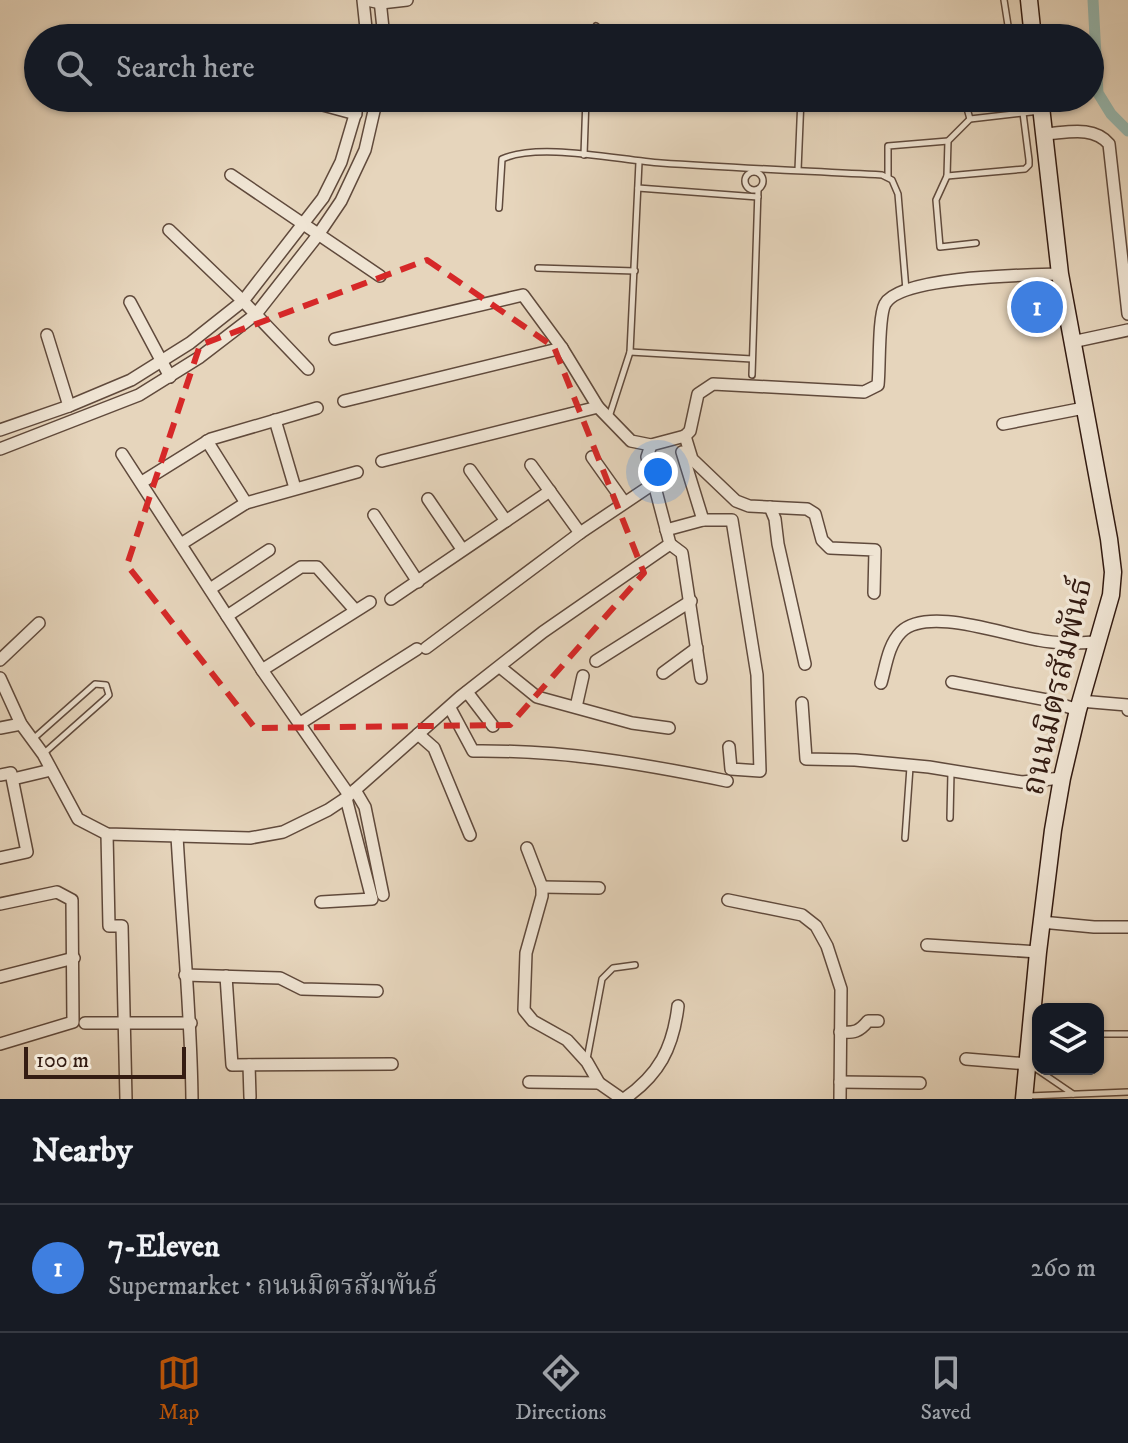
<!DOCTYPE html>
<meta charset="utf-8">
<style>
:root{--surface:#171b24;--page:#20242c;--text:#f1f3f6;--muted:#9ea1a6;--line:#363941;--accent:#b45309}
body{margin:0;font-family:"IM FELL DW Pica","Noto Serif Thai",serif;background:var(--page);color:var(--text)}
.controls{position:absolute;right:24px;bottom:24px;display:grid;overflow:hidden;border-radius:16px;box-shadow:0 2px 6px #0004}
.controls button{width:72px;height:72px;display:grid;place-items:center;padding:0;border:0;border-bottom:2px solid var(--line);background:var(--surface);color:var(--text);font:40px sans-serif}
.scale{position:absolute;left:24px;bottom:20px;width:162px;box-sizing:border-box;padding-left:8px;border:4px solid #341c12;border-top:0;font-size:22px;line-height:28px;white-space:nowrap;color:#341c12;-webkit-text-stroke:6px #efe4d3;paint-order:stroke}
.you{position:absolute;left:658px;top:472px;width:28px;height:28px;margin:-20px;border:6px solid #fff;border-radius:50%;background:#1a73e8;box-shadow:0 0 0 12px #1a73e833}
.badge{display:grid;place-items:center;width:52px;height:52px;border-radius:50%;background:var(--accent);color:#fff;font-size:26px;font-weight:700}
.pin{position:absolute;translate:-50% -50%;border:4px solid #fff;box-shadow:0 2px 8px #0006}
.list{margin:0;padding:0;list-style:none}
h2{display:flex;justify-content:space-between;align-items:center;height:104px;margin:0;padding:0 32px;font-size:34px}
h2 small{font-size:26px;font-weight:400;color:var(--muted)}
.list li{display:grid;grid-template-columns:52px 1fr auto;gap:24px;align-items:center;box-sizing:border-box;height:128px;padding:0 32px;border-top:2px solid var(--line)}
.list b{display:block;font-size:30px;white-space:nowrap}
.list p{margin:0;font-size:26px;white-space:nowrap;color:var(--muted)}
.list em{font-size:26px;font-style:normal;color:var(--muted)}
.icon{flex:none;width:44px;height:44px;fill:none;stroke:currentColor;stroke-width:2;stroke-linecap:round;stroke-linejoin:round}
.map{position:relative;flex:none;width:1128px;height:1099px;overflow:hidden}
.search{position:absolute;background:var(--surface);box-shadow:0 2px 6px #0004;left:24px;right:24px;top:24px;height:88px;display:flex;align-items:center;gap:20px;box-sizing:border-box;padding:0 28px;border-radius:44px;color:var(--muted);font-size:30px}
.sheet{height:232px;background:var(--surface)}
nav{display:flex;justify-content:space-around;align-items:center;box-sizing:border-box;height:112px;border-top:2px solid var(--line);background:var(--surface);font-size:22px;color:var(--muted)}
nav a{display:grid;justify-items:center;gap:4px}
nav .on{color:var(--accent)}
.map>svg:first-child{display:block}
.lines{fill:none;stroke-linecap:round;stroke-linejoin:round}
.canal{stroke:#96b9b1;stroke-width:11}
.lane-casing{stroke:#604a3c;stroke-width:8}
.street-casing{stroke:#604a3c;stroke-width:14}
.secondary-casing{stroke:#341c12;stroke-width:19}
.lane{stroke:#efe4d3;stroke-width:5}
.street{stroke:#efe4d3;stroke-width:11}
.secondary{stroke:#efe4d3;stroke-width:16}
.marked{fill:none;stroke:#d62828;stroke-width:6;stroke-dasharray:16 10;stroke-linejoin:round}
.labels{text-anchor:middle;stroke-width:7;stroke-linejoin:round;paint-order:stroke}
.street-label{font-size:32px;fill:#341c12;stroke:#efe4d3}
</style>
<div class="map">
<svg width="1128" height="1099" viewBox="0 0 1128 1099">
<rect width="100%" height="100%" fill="#e6d5bc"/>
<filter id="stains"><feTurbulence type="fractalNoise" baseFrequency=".0025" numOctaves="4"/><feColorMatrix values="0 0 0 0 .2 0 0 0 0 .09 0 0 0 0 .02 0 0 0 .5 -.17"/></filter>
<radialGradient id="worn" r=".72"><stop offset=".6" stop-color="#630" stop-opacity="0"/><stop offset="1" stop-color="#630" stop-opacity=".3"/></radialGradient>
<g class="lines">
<path class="canal" d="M1093 0 1098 93 1111 114 1128 131"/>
<g class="lane-casing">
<g id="lane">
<path d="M1004 0 1010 38"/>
<path d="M591 38 596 26"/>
<path d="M964 98 970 119"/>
<path d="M584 155 586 98"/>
<path d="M798 170 801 98"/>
<circle cx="754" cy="181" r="9"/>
<path d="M947 176 1025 169 1029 165V160L1023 113"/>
<path d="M888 177V146L948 141"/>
<path d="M638 188 758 197"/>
<path d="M499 208 502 159C539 142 618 160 661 163 734 168 808 171 882 175L892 180 898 194 906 290"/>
<path d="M976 243 940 247 936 200 947 176 948 141 970 119 1040 111"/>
<path d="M538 268 635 271"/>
<path d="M630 352 752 359"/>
<path d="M752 375 758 190"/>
<path d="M609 417 630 352 639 162"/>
<path d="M33 739 95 684 106 685 109 695 105 699 43 754"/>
<path d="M950 818 951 772"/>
<path d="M905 838 910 767"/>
<path d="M1098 1034H1128"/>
<path d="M587 1059 602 979 613 968 635 965"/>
<path d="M1032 1066 1073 1094"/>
<path d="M1029 1096 1128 1092"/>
</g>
</g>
<g class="street-casing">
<g id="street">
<path d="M363 0 367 38"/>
<path d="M367 0 381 3 407 0"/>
<path d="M380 0 384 38"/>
<path d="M297 98 356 114"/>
<path d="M1044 134C1066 133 1093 125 1109 144L1128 314"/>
<path d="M231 175 380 276"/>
<path d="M169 230 243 301 308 369"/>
<path d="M130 302 170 377"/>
<path d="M47 335 69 406"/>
<path d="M335 339 523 295 562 348 598 407 631 441 651 445 685 436"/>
<path d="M1072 342 1128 330"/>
<path d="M344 401 562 348"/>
<path d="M275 420 295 488"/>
<path d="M1003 424 1084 408"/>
<path d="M0 430 69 406 131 380 190 343 243 301 323 198 341 162 360 98"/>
<path d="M685 436 690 431 698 394 713 384 864 392 878 385C880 367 878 317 885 304 900 276 1027 275 1060 274"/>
<path d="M685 436 692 459 736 501 749 506 807 509 815 514 822 540 830 548 875 550 874 593"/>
<path d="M207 441 246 503"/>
<path d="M0 449 139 395 200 357 256 314 318 235 341 201 365 150 377 98"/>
<path d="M682 452 703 520"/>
<path d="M122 454 262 670 349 795"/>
<path d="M592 457 624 502"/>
<path d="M382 461 598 407"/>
<path d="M531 465 580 533"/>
<path d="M470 470 506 521"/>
<path d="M142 482 211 439 317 408"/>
<path d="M428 499 462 549"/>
<path d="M770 507 775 519 778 544 805 664"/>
<path d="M374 515 418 582"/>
<path d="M666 530 703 520H732L757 675 760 771 731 769 729 747"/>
<path d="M181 544 246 503 357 472"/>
<path d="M670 544 682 553 701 678"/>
<path d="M210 589 269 550"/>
<path d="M391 599 550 491"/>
<path d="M227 616 301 567H317L355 610"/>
<path d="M426 648 580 533 653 484"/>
<path d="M0 660 39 623"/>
<path d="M596 661 691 601"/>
<path d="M500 667 537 697 632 723 669 728"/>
<path d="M262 670 370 602"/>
<path d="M663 673 697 648"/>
<path d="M0 678 21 724 43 754 78 819 107 834 250 838 283 832 328 810 346 798 460 697 543 632 670 544 647 457 651 445"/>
<path d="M952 682 1047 700 1078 710"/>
<path d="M881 683C886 666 888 645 901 632 928 606 1004 635 1038 640 1058 644 1078 643 1099 642"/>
<path d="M467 692 493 726"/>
<path d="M1080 701 1127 705 1128 710"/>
<path d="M802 703 806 759 855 760 929 767 1022 782 1062 778"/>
<path d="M576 707 583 676"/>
<path d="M450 708 473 751C563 750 639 763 727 781"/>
<path d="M299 724 417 649"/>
<path d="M0 728 21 724"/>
<path d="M418 734 434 748 470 835"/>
<path d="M0 775 11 773 27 852 0 858"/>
<path d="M13 779 51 770"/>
<path d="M355 790 365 807 383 895"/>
<path d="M107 834 109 926H122L126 1099"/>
<path d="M177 836C182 924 191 1011 192 1099"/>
<path d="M527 848 542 887V896L526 953 524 1010 533 1021 567 1040 587 1062 599 1083 622 1099"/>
<path d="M542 887 599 888"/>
<path d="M728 900 802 915 816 926 827 946 841 989 840 1099"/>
<path d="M321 902 372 899 346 798"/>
<path d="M0 904 57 892 72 900 73 1022 0 1044"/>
<path d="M1041 922 1094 927H1128"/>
<path d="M927 945 1038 952"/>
<path d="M185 975 280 978 302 989 377 991"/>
<path d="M226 976 232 1065 392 1064"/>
<path d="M0 977 74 958"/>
<path d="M85 1023H191"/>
<path d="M840 1032C854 1033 859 1032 868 1021H878"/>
<path d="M966 1059 1028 1064"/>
<path d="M249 1065 250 1097"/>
<path d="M529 1082 599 1083"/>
<path d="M840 1082 920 1083"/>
<path d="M624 1099C659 1075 673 1048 678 1006"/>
</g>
</g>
<g class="secondary-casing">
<g id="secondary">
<path d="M1029 0 1033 38"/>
<path d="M1024 1099 1038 952 1053 830 1062 778 1078 710 1111 595 1113 572 1109 539 1060 274 1040 98"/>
</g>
</g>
<use href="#lane" class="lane"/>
<use href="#street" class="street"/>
<use href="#secondary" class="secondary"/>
</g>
<path class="marked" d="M427 260 554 347 644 573 510 725 255 728 127 565 200 345Z"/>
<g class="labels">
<g class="street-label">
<text transform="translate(1056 686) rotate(-77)" y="11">ถนนมิตรสัมพันธ์</text>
</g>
</g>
<rect width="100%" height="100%" filter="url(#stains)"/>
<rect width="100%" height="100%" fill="url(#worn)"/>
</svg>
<div class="controls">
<button><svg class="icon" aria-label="layers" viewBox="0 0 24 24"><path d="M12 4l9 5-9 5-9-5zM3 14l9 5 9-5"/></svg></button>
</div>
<div class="scale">100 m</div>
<div class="you"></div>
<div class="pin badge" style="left:1037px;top:307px;background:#3f7fe0">1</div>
<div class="search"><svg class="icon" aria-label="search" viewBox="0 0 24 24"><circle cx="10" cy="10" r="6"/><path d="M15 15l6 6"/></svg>Search here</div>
</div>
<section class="sheet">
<h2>Nearby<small></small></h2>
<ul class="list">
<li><span class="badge" style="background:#3f7fe0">1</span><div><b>7-Eleven</b><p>Supermarket · ถนนมิตรสัมพันธ์</p></div><em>260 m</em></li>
</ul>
</section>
<nav>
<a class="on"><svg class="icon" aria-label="map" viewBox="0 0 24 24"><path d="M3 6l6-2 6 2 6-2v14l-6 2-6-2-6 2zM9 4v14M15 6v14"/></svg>Map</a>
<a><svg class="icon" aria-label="directions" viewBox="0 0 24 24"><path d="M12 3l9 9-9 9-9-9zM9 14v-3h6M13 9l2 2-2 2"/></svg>Directions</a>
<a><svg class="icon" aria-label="saved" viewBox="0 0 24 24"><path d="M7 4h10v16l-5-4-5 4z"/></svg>Saved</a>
</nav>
